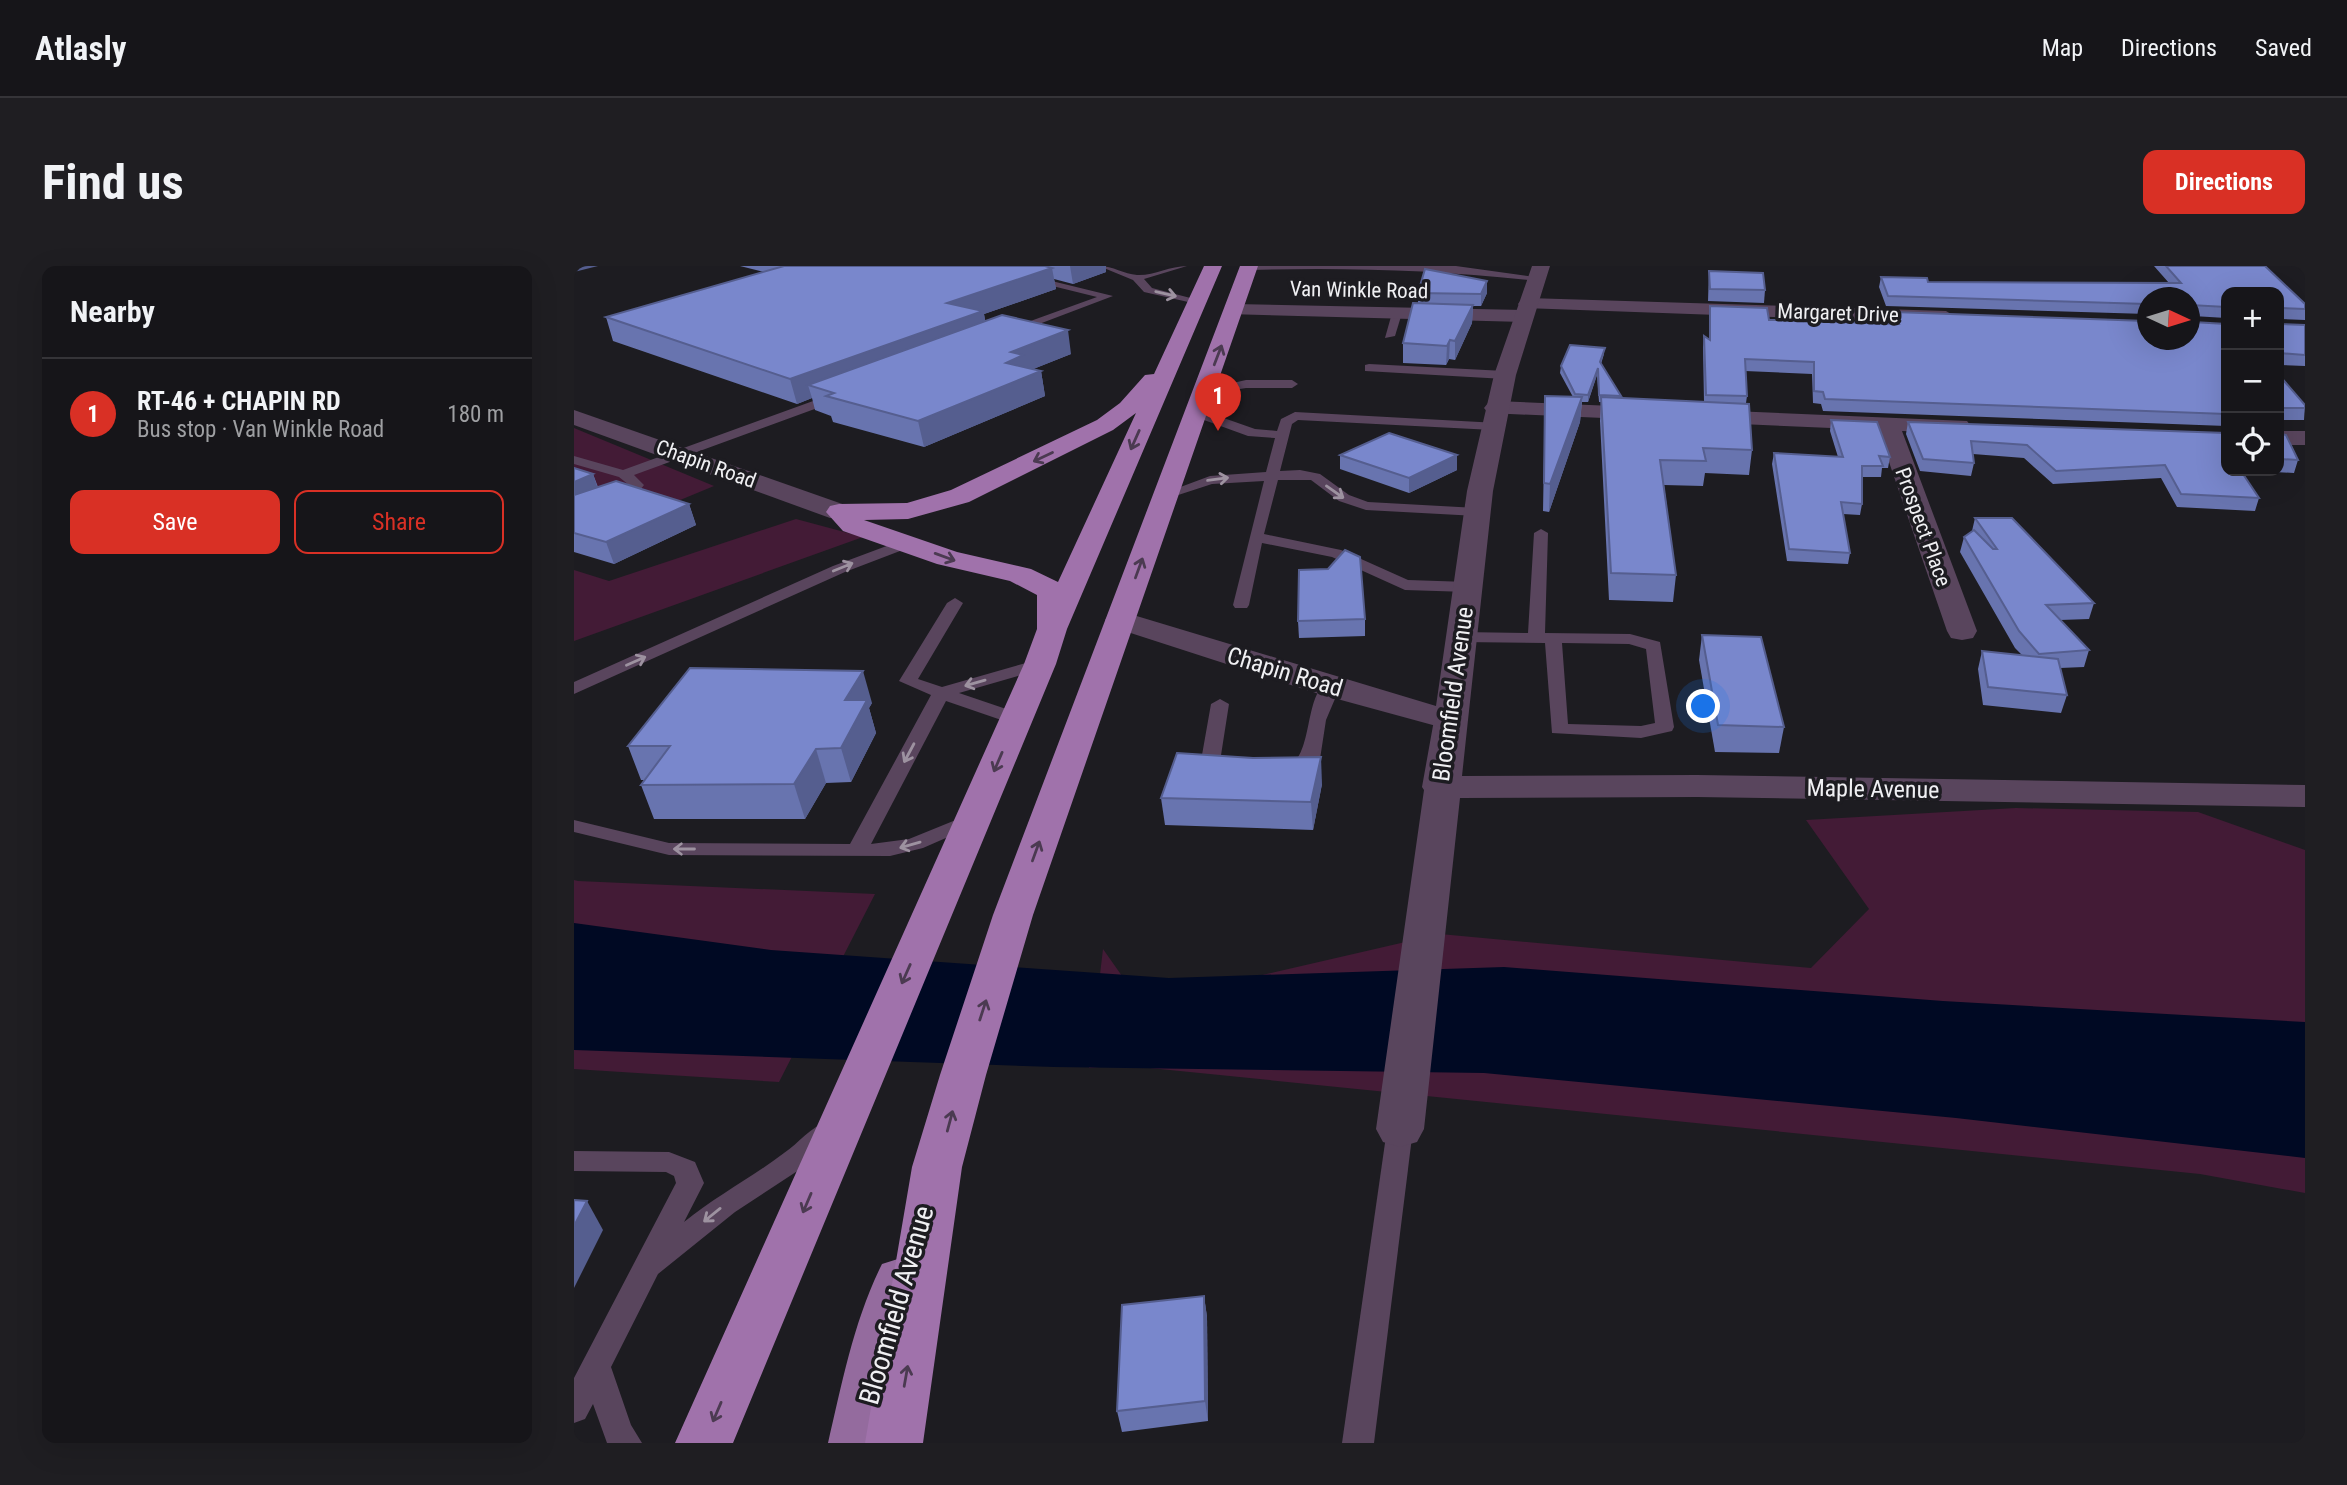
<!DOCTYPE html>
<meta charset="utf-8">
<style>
:root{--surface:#161519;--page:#1f1e22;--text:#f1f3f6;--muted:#9e9fa2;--line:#353438;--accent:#d93025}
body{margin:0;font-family:"Roboto Condensed",sans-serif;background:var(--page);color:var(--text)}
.controls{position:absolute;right:21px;top:21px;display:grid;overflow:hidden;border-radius:14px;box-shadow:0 7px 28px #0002}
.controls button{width:63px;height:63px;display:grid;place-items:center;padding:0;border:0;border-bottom:2px solid var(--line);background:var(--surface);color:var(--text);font:35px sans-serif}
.compass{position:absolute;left:1563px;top:21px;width:63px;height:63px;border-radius:50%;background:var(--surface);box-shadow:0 7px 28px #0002;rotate:94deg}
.you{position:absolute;left:1130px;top:441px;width:24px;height:24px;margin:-18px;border:5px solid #fff;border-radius:50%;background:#1a73e8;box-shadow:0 0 0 10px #1a73e833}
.badge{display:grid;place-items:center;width:46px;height:46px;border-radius:50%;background:var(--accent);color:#fff;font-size:23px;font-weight:700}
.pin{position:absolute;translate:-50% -58px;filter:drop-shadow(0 2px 4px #0008)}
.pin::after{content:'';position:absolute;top:37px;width:24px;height:21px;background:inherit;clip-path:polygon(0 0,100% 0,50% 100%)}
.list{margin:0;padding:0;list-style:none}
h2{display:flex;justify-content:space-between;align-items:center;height:91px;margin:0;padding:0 28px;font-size:30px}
h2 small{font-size:23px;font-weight:400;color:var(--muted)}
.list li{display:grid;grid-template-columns:46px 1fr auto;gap:21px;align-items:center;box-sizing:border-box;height:112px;padding:0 28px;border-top:2px solid var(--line)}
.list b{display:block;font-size:26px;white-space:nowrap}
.list p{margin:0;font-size:23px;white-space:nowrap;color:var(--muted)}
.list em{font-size:23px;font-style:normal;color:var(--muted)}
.actions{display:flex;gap:14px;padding:21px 28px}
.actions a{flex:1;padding:16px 0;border:2px solid var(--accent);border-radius:14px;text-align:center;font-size:24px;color:var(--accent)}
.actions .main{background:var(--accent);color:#fff}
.icon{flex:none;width:38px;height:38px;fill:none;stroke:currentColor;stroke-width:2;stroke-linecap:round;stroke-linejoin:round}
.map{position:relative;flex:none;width:1731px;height:1177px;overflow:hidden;border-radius:14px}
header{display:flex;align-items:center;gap:42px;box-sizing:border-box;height:98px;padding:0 35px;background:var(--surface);border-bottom:2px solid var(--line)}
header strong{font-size:33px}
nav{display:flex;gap:38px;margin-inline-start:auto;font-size:24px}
.intro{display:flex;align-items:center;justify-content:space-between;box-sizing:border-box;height:168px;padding:0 42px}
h1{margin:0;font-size:49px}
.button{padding:18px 32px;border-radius:14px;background:var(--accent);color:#fff;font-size:24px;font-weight:700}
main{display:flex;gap:42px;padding:0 42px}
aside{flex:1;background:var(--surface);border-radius:14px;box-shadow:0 7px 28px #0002}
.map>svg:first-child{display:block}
.green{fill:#431b36}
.water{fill:#000923}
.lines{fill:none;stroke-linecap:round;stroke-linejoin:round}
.service{fill:#59455d;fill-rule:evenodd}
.minor{fill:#59455d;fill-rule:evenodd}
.tertiary{fill:#59455d;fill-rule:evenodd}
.primary{fill:#946b9e;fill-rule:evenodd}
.trunk{fill:#a072ab;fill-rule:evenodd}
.wall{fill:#6874af}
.shaded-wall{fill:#555e8f}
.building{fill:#7987cc;stroke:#555e8f;stroke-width:2}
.oneway{stroke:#9d92a0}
.oneway2{stroke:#4b3a51}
.labels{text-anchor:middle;stroke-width:7;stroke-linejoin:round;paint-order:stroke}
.far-street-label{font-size:21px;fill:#f0f0f3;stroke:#1d1c21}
.street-label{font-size:24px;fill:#f0f0f3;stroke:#1d1c21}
.near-street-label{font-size:28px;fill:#f0f0f3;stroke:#1d1c21}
</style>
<header>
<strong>Atlasly</strong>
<nav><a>Map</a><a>Directions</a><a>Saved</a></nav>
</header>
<div class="intro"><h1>Find us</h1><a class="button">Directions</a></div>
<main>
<aside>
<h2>Nearby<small></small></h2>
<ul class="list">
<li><span class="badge">1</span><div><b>RT-46 + CHAPIN RD</b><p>Bus stop · Van Winkle Road</p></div><em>180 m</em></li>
</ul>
<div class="actions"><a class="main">Save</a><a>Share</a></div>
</aside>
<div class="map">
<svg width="1731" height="1177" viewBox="0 0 1731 1177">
<rect width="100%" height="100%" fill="#1d1c21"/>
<g class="green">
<path d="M0 162 140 220 0 278Z"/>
<path d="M222 253 289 271 0 375V304L35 315Z"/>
<path d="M1442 542 1624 546 1731 584V927L1626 908 546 799 515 802 529 683 567 737 866 668 1237 702 1295 643 1232 554Z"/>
<path d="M0 614 4 615 301 628 205 816 0 803Z"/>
</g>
<path class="water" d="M0 657 197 684 595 712 930 701 1369 735 1731 756V892L1382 852 910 807 480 801 0 784Z"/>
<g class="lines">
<g class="service">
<path d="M398 0H416L539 30 436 69 430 66 432 64 523 31Z"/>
<path d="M525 0C539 0 550 8 563 9 579 10 596 0 613 0L570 13 578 22 628 35 623 38 570 26 559 14Z"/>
<path d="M671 0H882L968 12 963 15C867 4 770 1 675 4Z"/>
<path d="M823 44 828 47 821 70 811 72 818 47Z"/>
<path d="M795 98 931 105 937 109 931 113 791 105V99Z"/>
<path d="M672 114H718L724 118 718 122H672L630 129 624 125Z"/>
<path d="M264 126 270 130 268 133 60 209 70 219 63 228 0 252V243L55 219 45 211 0 198V190L49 204Z"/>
<path d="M619 144H627L681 163 703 165 707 153 721 146 924 157V163L919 164 724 154 718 158 706 205 726 204 746 208 775 229 794 236 903 242 910 246 903 250 792 244 765 235 737 214H704L690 268 767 284 834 314 894 316 902 321 894 326 831 324 758 291 688 277 675 339 673 342H661L659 339 690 215 638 218 592 233 585 229 636 210 692 206 701 172 674 170 619 150Z"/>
<path d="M967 263 974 267 971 367 1056 368 1086 376 1100 461 1098 465 1067 472 978 467 971 377 887 376 879 371 887 366 954 367 960 267ZM988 377 1055 378 1072 383 1081 457 1067 460 994 458Z"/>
<path d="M334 272 339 274V280L271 306 0 428V416L259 300Z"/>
<path d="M381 332 389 337 344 413 368 421 466 393 475 398 472 402 385 427 450 449 452 453 450 457H436L372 435 297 578 335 573 399 547 406 549 409 553 406 557 349 582 316 590 95 589 0 566V554L95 577 276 578 357 429 325 415 373 337Z"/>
<path d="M757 416 766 421 752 454 746 493 730 511 708 512 705 508 708 504C743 495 727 423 757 416Z"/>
<path d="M646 433 655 438 645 502 655 508 645 514 628 510 625 506 637 438Z"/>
<path d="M826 853 835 856 839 863 800 1177H768L813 863 817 856Z"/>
<path d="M254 855 263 858 267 865 228 902 161 946 84 1008 37 1101 57 1159 68 1177H33L19 1138 11 1153 0 1157V1112L102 917 100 910 92 906 0 905V885L95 886 121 896 130 917 110 956C142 930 177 912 210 887 225 877 236 861 254 855Z"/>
</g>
<g class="minor">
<path d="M954 32 1372 45 1382 51 1372 57 947 42 944 38 947 34Z"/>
<path d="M660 38 950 44 960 50 950 56 653 48 650 44 653 40Z"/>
<path d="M922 135 1393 155 1397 160 1393 165 1385 167 1328 165 1403 365 1399 372 1388 374 1377 372 1373 365 1304 164 914 147 910 142 914 137Z"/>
<path d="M0 144 274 240 278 246 274 252H256L0 159Z"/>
<rect x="1705" y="165" width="26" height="14"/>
<path d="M877 444 889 447 894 454 888 510 1123 509 1731 519V541L1123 531 886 532 850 863 843 876 826 881 809 876 802 863 850 524 848 521 860 454 865 447Z"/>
</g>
<path class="tertiary" d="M958 0H976L942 109 919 225 894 454 889 461 877 464 745 428 535 360 531 354 535 348 546 345 862 440 893 225 920 109Z"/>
<path class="primary" d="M327 992 346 998 354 1014 332 1084 312 1177H254C268 1117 280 1054 308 998Z"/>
<g class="trunk">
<path d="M630 0H648L493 363 482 398 159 1177H101L450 398 463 363V329L436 315 363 298 269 265 252 246 256 240 265 238 333 237 377 224 523 154 546 137 571 109 580 108ZM562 147 484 316 457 303 383 286 290 254 334 253 395 236 539 164Z"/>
<path d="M666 0H684L459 649 412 809 388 901 349 1177H291L338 901 366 809 419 649Z"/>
</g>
</g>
<g class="wall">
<path d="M166 0H532V6L499 18 480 13 482 23 410 48 411 55 497 88 459 103 467 105 471 130 350 181 259 156 257 150 241 144 238 132 223 138 39 75 32 51 190 6Z"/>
<path d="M1580 0H1691L1731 38V54L1707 53V58L1731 59V100L1705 99V26H1652V52L1619 50V56L1652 58V161V160L1249 145 1247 138 1239 137 1238 108 1171 105 1173 130 1172 137 1178 184 1175 209 1131 207 1129 220 1090 219 1102 309 1099 336 1035 334 1026 155 1027 136H1025L1023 109 1014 136H1008L1006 156 975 246 969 245 971 130 999 131 986 107 987 100 1030 88 1027 98 1047 130V132L1130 136 1129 81 1130 70 1135 73 1136 40 1195 54 1319 57 1320 46 1615 74 1573 32V48L1312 40 1305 21 1307 11 1354 16 1595 17Z"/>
<path d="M1135 5 1191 24 1190 37 1134 35Z"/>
<path d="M913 15V27L907 40H899L898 57 881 94 875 93 872 99 829 97V77L844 38V27Z"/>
<path d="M1705 109 1731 139 1730 154H1705Z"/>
<path d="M1257 154 1316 191 1314 202H1308L1307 211H1288V238L1286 249 1269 248 1276 287 1274 298 1213 295 1198 198 1200 187 1264 191 1256 165Z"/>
<path d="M1334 156 1652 205 1685 232 1681 245 1603 241 1587 212 1479 218 1450 192 1399 188 1400 197 1397 210 1346 205 1332 168Z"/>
<path d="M1705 160 1708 168 1724 194 1720 207 1683 205H1705Z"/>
<path d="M766 189H883V204L835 227 766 203Z"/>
<path d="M0 202 19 208 24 221 115 238 122 259 40 298 0 286Z"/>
<path d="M1401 252 1520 337 1515 353 1486 354 1515 384 1510 401 1486 402 1493 429 1487 447 1409 439 1404 403 1408 385 1448 389 1441 382 1386 286 1390 271 1398 265Z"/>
<path d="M791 353V370L725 372 724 355Z"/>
<path d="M1128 369 1210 461 1205 487 1141 486 1125 394Z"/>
<path d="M298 437 295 442 302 467 277 516 252 517 231 553H80L67 519 70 514H67L54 480Z"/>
<path d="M748 518 739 564 591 559 587 532Z"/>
<path d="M630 1030 633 1051 634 1155 548 1166 543 1145Z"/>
</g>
<g class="shaded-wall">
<path d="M0 0H24L0 6Z"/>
<path d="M496 0H532V6L499 18Z"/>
<path d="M478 2 482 23 410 48 414 68 234 119 238 132 223 138 216 113 373 37Z"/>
<path d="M913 15V27L907 40V28Z"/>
<path d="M899 39 898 57 881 94V75Z"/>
<path d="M494 64 497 88 452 106 467 105 471 130 350 181 344 155 432 97 437 86Z"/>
<path d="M876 74 875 93 872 99 873 80Z"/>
<path d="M1024 102 1023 109 1014 136V129Z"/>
<path d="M1008 131 1006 156 975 246 976 218Z"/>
<path d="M883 189V204L835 227V212Z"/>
<path d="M19 208 26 229 0 240V216Z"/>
<path d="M115 238 122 259 40 298 32 276Z"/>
<path d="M289 405 298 437 295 442 302 467 277 516 267 482 271 434Z"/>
<path d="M242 483 252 517 231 553 220 518Z"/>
<path d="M747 491 748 518 739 564 737 536Z"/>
<path d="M13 935 29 964 0 1022V960Z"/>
<path d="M630 1030 633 1051 634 1155 631 1135Z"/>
</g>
<g class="building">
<path d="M210 0H471L478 2 373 37 409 45 216 113 32 51Z"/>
<path d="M1592 0H1691L1731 38V43L1707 42V58L1731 59V89L1705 87V26H1652V41L1617 39 1619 56 1652 58V148L1251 133 1249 126 1240 125V96L1171 93 1173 130 1132 129 1130 70 1136 74V40L1193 42 1195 54H1206L1325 58 1320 46 1573 55V74H1615V32H1573V38L1314 30 1307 11 1353 12 1354 16 1607 17Z"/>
<path d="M851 3 913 15 907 28 844 27Z"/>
<path d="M1135 5 1189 7 1191 24 1136 23Z"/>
<path d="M839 37 899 39 881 75 876 74 873 80 829 77Z"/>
<path d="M428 49 494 64 437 86 449 89 432 97 467 105 344 155 252 130 260 127 234 119Z"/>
<path d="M996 79 1031 82 1026 96 1047 130 1025 129 1024 102 1014 129 1001 128 987 100Z"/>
<path d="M1705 109 1731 139V142H1705Z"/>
<path d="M971 130 1008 131 976 218 970 217Z"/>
<path d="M1027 131 1175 138 1178 184 1129 182 1132 195 1086 194 1102 309 1037 307Z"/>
<path d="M1257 154 1303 156 1316 191 1305 190 1309 200H1288V238L1267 236 1276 287 1215 283 1200 187 1269 191Z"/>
<path d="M1334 156 1652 167V205H1667L1685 232 1607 228 1591 199 1482 205 1453 179 1397 175 1400 197 1349 193Z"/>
<path d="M1705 160 1708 168 1712 169 1724 194 1705 193Z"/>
<path d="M815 167 883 189 835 212 766 189Z"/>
<path d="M0 202 19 208 0 216Z"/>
<path d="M42 215 115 238 32 276 0 267V229Z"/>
<path d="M1401 252H1438L1520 337 1472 339 1515 384 1465 388 1445 365 1390 271 1400 264 1419 283H1423Z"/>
<path d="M771 284 786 291 791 353 724 355 725 304 754 303Z"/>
<path d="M1128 369 1187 371 1210 461 1144 459Z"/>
<path d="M1408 385 1484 393 1493 429 1414 421Z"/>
<path d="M116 402 289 405 271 434H293L267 482 242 483 220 518 67 519 96 480H54Z"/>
<path d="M603 487 679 492 747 491 737 536 587 532Z"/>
<path d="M0 934 13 935 0 960Z"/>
<path d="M630 1030 631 1135 543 1145 548 1039Z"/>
</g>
<defs><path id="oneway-shaft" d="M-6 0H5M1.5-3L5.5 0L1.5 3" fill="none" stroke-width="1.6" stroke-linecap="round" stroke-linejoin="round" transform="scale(1.75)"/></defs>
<g class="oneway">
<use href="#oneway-shaft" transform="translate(592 28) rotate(13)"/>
<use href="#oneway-shaft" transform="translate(644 213) rotate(-8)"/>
<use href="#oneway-shaft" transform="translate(761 226) rotate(35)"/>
<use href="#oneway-shaft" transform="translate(269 301) rotate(-22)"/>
<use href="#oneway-shaft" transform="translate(62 395) rotate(-24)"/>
<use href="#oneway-shaft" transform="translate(401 417) rotate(164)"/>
<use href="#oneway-shaft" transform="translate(335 487) rotate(118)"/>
<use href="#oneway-shaft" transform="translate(336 579) rotate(164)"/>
<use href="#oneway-shaft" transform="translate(110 583) rotate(-180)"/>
<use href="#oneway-shaft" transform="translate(138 949) rotate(141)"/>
</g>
<g class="oneway2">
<use href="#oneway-shaft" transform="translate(644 89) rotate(-69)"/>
<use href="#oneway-shaft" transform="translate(561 174) rotate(114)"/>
<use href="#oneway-shaft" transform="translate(469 191) rotate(155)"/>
<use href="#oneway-shaft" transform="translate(371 291) rotate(20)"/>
<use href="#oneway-shaft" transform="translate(565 302) rotate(-70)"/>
<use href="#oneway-shaft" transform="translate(424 496) rotate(113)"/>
<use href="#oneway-shaft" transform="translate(462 585) rotate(-70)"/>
<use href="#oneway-shaft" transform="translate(332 708) rotate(114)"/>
<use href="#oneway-shaft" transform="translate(409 744) rotate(-72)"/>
<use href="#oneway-shaft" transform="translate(376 855) rotate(-75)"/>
<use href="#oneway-shaft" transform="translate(233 937) rotate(113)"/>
<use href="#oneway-shaft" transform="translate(332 1110) rotate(-80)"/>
<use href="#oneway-shaft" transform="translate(143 1146) rotate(113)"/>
</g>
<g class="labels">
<g class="far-street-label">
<text transform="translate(785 24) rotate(1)" y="7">Van Winkle Road</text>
<text transform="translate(1264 47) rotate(2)" y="7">Margaret Drive</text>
<text transform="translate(132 198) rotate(20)" y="7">Chapin Road</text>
<text transform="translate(1349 261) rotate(70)" y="7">Prospect Place</text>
</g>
<g class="street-label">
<text transform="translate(711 406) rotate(17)" y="8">Chapin Road</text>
<text transform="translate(879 428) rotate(-82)" y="8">Bloomfield Avenue</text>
<text transform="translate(1299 523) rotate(1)" y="8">Maple Avenue</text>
</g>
<g class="near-street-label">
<text transform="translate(322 1039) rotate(-74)" y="10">Bloomfield Avenue</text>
</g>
</g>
</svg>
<div class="controls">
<button>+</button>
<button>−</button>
<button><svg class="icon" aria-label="locate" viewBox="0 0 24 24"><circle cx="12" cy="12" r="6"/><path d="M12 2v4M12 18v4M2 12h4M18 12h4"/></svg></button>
</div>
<svg class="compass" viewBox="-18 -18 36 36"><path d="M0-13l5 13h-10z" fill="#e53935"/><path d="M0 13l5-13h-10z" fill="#9e9fa2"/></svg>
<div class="you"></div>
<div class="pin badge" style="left:644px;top:165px">1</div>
</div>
</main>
